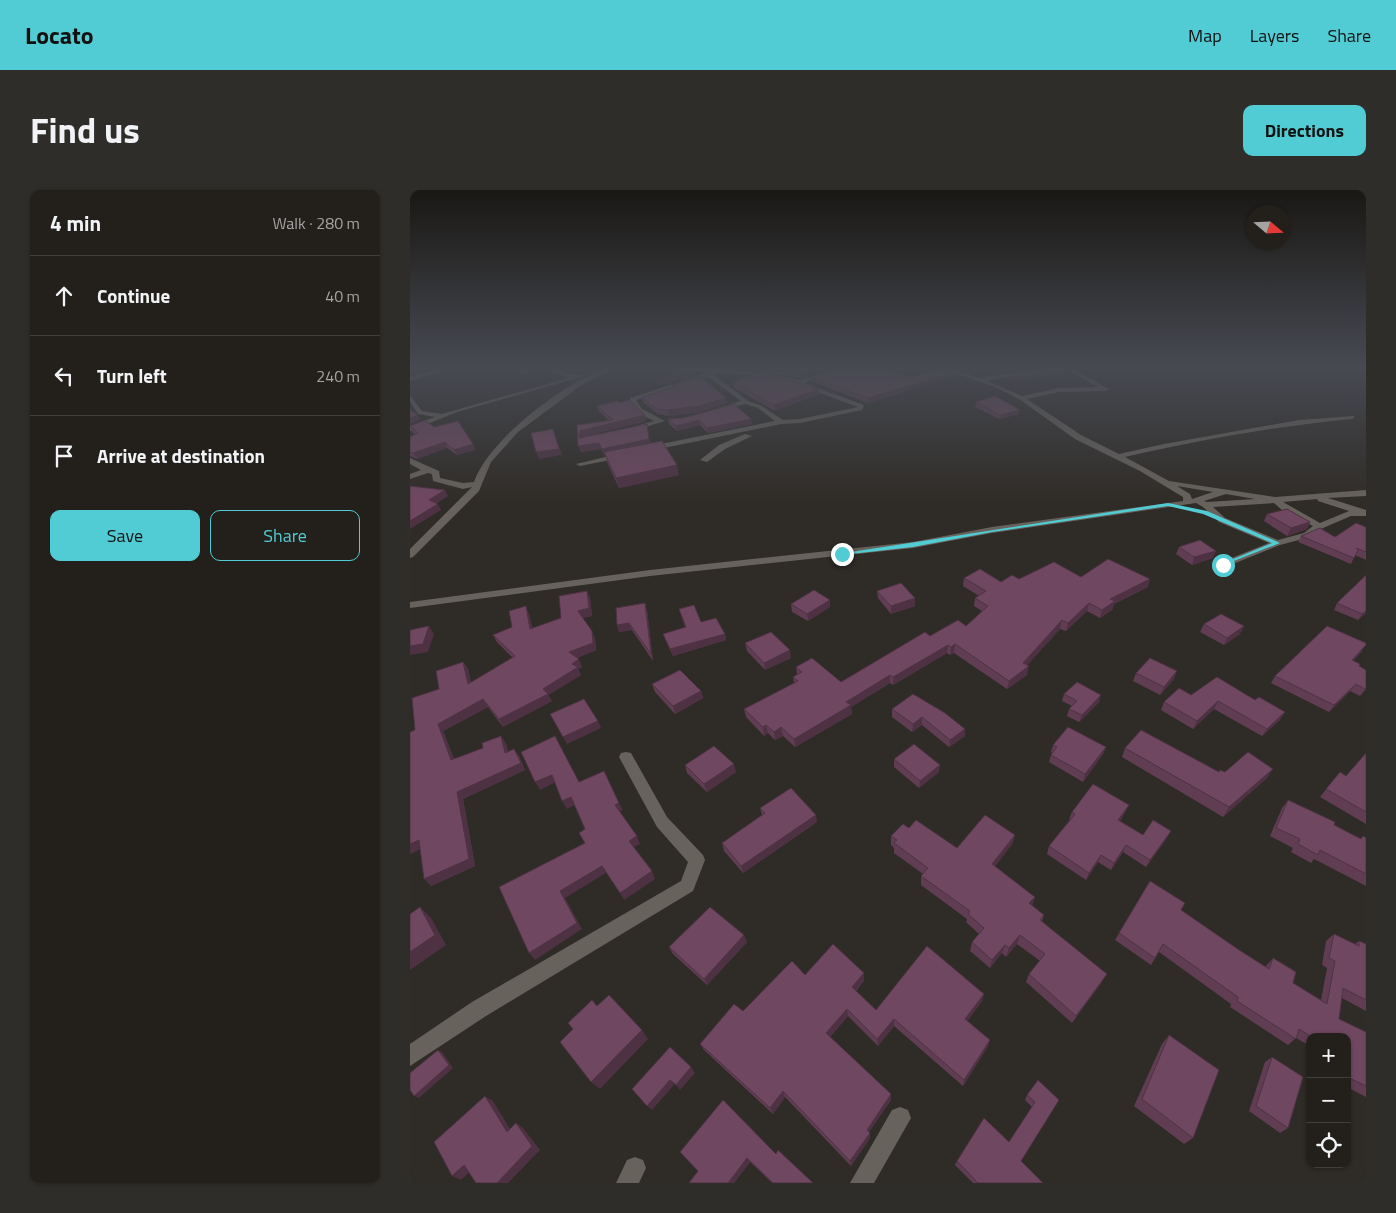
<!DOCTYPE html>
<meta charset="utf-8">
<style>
:root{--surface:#23201c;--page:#2f2d29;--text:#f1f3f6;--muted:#a3a3a3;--line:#403e3b;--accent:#51ccd4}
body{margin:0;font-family:"Titillium Web",sans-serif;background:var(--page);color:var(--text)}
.controls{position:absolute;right:15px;bottom:15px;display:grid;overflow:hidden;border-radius:10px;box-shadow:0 1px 4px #0004}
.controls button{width:45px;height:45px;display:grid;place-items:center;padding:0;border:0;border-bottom:1px solid var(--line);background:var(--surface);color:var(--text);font:25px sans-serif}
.compass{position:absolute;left:836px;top:15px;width:45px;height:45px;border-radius:50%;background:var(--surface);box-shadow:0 1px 4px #0004;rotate:109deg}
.stop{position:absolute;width:15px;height:15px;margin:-11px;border:4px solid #51ccd4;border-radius:50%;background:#fff}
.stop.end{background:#51ccd4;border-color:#fff;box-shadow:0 1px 5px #0008}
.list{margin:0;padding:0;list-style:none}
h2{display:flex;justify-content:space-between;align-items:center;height:65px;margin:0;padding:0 20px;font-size:21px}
h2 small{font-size:16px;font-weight:400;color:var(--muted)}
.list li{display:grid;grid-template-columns:32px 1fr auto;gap:15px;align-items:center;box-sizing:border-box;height:80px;padding:0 20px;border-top:1px solid var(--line)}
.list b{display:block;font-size:19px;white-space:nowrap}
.list em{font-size:16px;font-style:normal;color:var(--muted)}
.actions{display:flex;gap:10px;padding:15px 20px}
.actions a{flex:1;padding:11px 0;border:1px solid var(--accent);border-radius:10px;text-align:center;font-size:18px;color:var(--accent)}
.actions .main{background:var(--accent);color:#111}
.icon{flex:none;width:28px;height:28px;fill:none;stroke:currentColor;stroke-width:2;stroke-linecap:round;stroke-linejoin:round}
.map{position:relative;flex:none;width:956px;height:993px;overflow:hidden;border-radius:10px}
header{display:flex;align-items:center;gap:30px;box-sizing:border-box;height:70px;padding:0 25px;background:var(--accent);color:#111}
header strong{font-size:24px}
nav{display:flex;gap:28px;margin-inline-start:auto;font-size:18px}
.intro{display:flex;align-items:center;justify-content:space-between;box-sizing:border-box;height:120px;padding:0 30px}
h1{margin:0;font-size:35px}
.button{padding:12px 22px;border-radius:10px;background:var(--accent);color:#111;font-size:18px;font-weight:700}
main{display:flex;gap:30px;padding:0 30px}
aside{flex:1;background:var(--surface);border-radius:10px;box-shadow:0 1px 4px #0004}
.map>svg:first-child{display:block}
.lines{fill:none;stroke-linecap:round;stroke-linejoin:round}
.minor{fill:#67625c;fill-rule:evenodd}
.wall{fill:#603d53}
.shaded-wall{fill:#4e3244}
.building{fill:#704761;stroke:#4e3244}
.route{fill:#51ccd4}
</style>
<header>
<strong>Locato</strong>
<nav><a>Map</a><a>Layers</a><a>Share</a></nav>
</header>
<div class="intro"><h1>Find us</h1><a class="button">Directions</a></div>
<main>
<aside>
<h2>4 min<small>Walk · 280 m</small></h2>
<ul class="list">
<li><svg class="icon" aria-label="ahead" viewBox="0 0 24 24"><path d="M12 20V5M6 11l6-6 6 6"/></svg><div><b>Continue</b></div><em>40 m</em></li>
<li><svg class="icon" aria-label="left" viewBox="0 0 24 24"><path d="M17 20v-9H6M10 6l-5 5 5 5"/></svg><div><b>Turn left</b></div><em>240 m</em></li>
<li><svg class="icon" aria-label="arrive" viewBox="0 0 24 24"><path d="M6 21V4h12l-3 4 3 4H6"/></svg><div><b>Arrive at destination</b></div></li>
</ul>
<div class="actions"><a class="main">Save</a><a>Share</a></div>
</aside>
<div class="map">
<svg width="956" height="993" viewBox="0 0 956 993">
<rect width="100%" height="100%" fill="#2f2b26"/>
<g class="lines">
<g class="minor">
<path d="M37 177H46L0 191V187Z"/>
<path d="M125 177H133L114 184 111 182Z"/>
<path d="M133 177C147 176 158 188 172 184L175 186 47 222 0 241V236L25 227 8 224 0 212V205L12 221 32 224 158 188Z"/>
<path d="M200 177H208L173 194 108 242 81 272 69 301 3 367 0 368V359L62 297 53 299 23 291 22 284 18 283 0 289V284L11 280 0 274V268L29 281 30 288 53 293 64 292C79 249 157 190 200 177Z"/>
<path d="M249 177H306L391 190 434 177H447L458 180 468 178 492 185 489 187 468 182 458 184 441 178 394 193 454 215 452 220 390 233 371 234 239 261H236V257L365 231 348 218 336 214 307 220V218L331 211 300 188H295L226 210 232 219 255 231 219 242V238L244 231C234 226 220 220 220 208L300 182ZM309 183 340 185 391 194V196L448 217 390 229 373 230 352 216 338 211 304 185Z"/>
<path d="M527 177H535L570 188 628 179 626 182 577 191 612 206 649 198 688 197 652 177H659L699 199 696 201 649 202 617 209 671 245 709 264 754 254 889 230 944 226V228L942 229C867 236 789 250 715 267L759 291 865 307 956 300V306L918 308 956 320V326H941L913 338 900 347 870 355 813 378 809 377V373L859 353 809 332 793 317 786 313 582 343 503 358 240 386 0 418V412L240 380 503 352 582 337 773 311V307L730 281 665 249 609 209 585 197ZM767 296 803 302 782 309 780 304ZM816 304 845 309 797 312 794 311ZM907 309 908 311 939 321 910 333 873 312ZM864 313 872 320 903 336 894 343 868 350 815 328 803 317Z"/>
<path d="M335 244 342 246 315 259 297 272 290 270 309 255Z"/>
<path d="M212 263 216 265 215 267 170 276 166 274Z"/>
<path d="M216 562 221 563 257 627 293 665 295 670 283 701 76 826 0 876V854L62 812 271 691 278 672 247 637 209 567 211 563Z"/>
<path d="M490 917 498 920 501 928 464 993H440L482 920Z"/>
<path d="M225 967 233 970 236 978 229 993H206L217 970Z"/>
</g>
</g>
<g class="wall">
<path d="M336 177H404L408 183 391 188 350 182Z"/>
<path d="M487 177H521L501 183 487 180Z"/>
<path d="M542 177H632L588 183 578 177 558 182Z"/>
<path d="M455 181 501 187 546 182 545 186 458 213 403 192 402 188Z"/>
<path d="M597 184H659L629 188 603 192 597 188Z"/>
<path d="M323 192 409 199V204L365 221 324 198Z"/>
<path d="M262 195 317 213 290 222 259 226 248 224 233 212 232 207 263 198Z"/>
<path d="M566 212 609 224 589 229 565 217Z"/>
<path d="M187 216 236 231 172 247 171 248 238 240 240 253 269 285 209 298 197 272 195 265H194L191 259 171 262 167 235 199 231 189 221Z"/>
<path d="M273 228 342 234 298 243 290 235 267 241 259 234 258 229Z"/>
<path d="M0 236 24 237 63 254 65 260 47 265 37 258 7 269 0 266V247L5 244 2 242Z"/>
<path d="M857 324 900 332 897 339 877 346 854 331Z"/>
<path d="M956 337V370L945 365 941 374 888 352 891 346 925 347Z"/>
<path d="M769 357 803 368 782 375 766 364Z"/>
<path d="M671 387 738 397 704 414 702 420 690 428 677 421 656 441 650 439 617 475V485L597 499 544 463 540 465 537 463 483 495 480 493 441 517 442 524 385 557 373 546 365 550 358 543 354 546 336 527 334 519 384 493 383 487 387 484 386 477 431 492 520 446 556 436 572 421 564 416 565 408 569 406 553 396 554 388 591 392 609 389Z"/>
<path d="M467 401 505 408V416L481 424 468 408Z"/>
<path d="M180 408 182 426 172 428 185 449 186 460 167 468 172 477 168 479 171 485 138 505 142 511 93 537 78 517 33 541 44 569 96 553 98 562 109 566 115 580 53 609 65 676 21 696 10 659 0 664V542L5 540 29 499 53 472 58 479 61 493 103 468 87 452 83 445 102 437 119 424 122 438 151 428Z"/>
<path d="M420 410V417L398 431 382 422 381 414Z"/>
<path d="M927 413 956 423 948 430 924 420Z"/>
<path d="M269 419 291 432 315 444 316 450 263 466 256 451 253 444 275 437Z"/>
<path d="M237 420 243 471 222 440 209 442 207 435Z"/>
<path d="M794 434 830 444 814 455 790 442Z"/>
<path d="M335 453 381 468 355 480 337 461Z"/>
<path d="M952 461 943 471 949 476 956 499 950 506 940 501 919 522 861 493 865 486Z"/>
<path d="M726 483 764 489 750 505 723 491Z"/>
<path d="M807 487 870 530 852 546 804 519 783 539 751 520 754 512 781 505Z"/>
<path d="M242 494 291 501 293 508 265 524 245 502Z"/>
<path d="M654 504 689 512 669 532 657 526 659 519 662 516 652 511Z"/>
<path d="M482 519 555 539V546L539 557 512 535 502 542 482 527Z"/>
<path d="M643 555 696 557 693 564 673 592 639 572 641 565 642 563 641 562Z"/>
<path d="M715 558 809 582H815L857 588 813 627 712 567Z"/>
<path d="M956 563V634L910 607 930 582 936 586Z"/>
<path d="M484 569 529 582 509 598 484 577Z"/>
<path d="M275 575 326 582 297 602 277 583Z"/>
<path d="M878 610 924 635 951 649 953 646 956 648V696L904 669 901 673 881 662 883 658 860 646 872 618Z"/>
<path d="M719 615 715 622 710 631 733 645 757 648 736 677 713 662 701 680 688 672 676 690 637 664 639 656 660 630 659 629 662 622Z"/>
<path d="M350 618 407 632 333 683 314 661 312 653 352 625Z"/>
<path d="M499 638 547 658 605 645 602 654 585 676 622 715 634 725 632 731 692 792 662 833 616 792 619 784 630 771 607 754 596 767 592 763 580 778 560 761 562 752 569 744 556 732 557 729 511 695V686L513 684 484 663V658L481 655V646Z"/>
<path d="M740 691 771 720 829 760 855 777 863 768 883 793 911 810 917 778 912 775 916 751 924 744 945 754 949 751 956 754V821L932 808 929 829 956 842V907L937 897V847H900V856L886 848 878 855 820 817 821 814 749 762 741 775 705 750Z"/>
<path d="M337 752 297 795 263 764 259 757Z"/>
<path d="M395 785 454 791 446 801 466 820 572 811 557 831 578 856 553 896 484 836 468 856 438 826 420 847 481 904V910L459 942 460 948 441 976 375 907 363 924 294 860 290 854 333 821Z"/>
<path d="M759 845 783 948 774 954 724 916 752 854Z"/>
<path d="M862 867 878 938 870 943 839 921 855 872Z"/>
<path d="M617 905 649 910 611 971 633 993H563L545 975 547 971 599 952 622 917 615 910Z"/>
<path d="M366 964 403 993H362L340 972 324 993H279L288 981Z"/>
</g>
<g class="shaded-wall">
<path d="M501 177H521L501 183Z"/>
<path d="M558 177H578L558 182Z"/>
<path d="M589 177H632L588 183Z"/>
<path d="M407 178 408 183 391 188 390 183Z"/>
<path d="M660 180 659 184 629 188 603 192 604 188 630 184Z"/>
<path d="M282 181V186L247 196 245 191Z"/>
<path d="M546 182 545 186 458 213V208Z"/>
<path d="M409 199V204L365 221 364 215Z"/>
<path d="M316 208 317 213 290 222 259 226 258 220Z"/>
<path d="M610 220 609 224 589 229 590 225Z"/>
<path d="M8 225 10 230 0 234V228Z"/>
<path d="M235 225 236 231 172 247 171 254 169 248 170 241Z"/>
<path d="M341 229 342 234 298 243 297 238Z"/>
<path d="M289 230 290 235 267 241 266 236Z"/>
<path d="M237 234 241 255 194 265 192 259Z"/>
<path d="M145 245 152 265 129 269 126 262Z"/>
<path d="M35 252 37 258 7 269 3 263Z"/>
<path d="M189 253 191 259 171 262 168 256Z"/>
<path d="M63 254 65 260 47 265 44 260Z"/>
<path d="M267 275 269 285 209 298 206 288Z"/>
<path d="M35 300 38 306 22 317 19 310Z"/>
<path d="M28 314 31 320 0 339V331Z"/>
<path d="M900 332 897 339 877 346 881 338Z"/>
<path d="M806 361 803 368 782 375 784 367Z"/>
<path d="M740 389 738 397 704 414 702 420 690 428 692 420 700 409Z"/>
<path d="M177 401 180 408 182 426 171 428 168 421Z"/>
<path d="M505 408V416L481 424V416Z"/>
<path d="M420 410V417L398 431 397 424Z"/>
<path d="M235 413 237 420 243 471 241 464Z"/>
<path d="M679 413 677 421 656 441 658 433Z"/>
<path d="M116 416 119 424 124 446 120 439Z"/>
<path d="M956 421V423L948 430 952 424Z"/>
<path d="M652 430 650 439 612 481 613 473Z"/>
<path d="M219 433 222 440 209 442 207 435Z"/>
<path d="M19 436 24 444 18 462 0 465V456Z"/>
<path d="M834 436 830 444 814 455 817 448Z"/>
<path d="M182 441 185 449 186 460 162 470 159 462Z"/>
<path d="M315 444 316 450 263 466 260 459Z"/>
<path d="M545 454 544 463 540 465 541 457Z"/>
<path d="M538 455 537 463 483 495V487Z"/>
<path d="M956 455 952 461 937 478 942 470Z"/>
<path d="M380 460 381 468 355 480 354 473Z"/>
<path d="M169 469 172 477 168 479 171 485 138 505 142 511 93 537 89 529 133 499 162 474Z"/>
<path d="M53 472 58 479 63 501 58 494Z"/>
<path d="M619 476 617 485 597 499 599 491Z"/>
<path d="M767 481 764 489 750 505 754 497Z"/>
<path d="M480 485V493L441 517 442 524 385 557 384 549 436 512Z"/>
<path d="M946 494 940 501 919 522 924 515Z"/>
<path d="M291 501 293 508 265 524 263 516Z"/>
<path d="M691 505 689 512 669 532 672 525Z"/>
<path d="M73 509 78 517 33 541 47 577 41 570 28 534Z"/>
<path d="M808 511 804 519 783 539 787 531Z"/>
<path d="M875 522 870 530 852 546 857 539Z"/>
<path d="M512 527V535L502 542 503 534Z"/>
<path d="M188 531 191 538 157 554 153 547Z"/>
<path d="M356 535 358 543 354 546 353 537Z"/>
<path d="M371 537 373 546 365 550 364 542Z"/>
<path d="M555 539V546L539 557 540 550Z"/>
<path d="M91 546 96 553 100 570 95 563Z"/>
<path d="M696 557 693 564 673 592 675 584Z"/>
<path d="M104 559 109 566 115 580 53 609 65 676 21 696 14 689 47 602Z"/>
<path d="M324 574 326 582 297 602 294 594Z"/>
<path d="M530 575 529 582 509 598 510 591Z"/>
<path d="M863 579 857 588 813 627 819 617Z"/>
<path d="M142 585 146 592 130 600 125 592Z"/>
<path d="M161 607 165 615 157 619 152 611Z"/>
<path d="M209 613 213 620 209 622 205 615Z"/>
<path d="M719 615 715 622 705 637 708 630Z"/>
<path d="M406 625 407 632 333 683 331 676Z"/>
<path d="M761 641 757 648 736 677 740 670Z"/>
<path d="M605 645 602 654 580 683 582 674Z"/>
<path d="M227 646 230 654 223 658 219 651Z"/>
<path d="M9 650 15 657 0 664V654Z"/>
<path d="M716 655 713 662 701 680 704 673Z"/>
<path d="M691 665 688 672 676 690 679 683Z"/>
<path d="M192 676 196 683 155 708 172 739 125 770 119 763 150 701Z"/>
<path d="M242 681 245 689 214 710 210 703Z"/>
<path d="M625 707 622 716 619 713Z"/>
<path d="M10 717 21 728 36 755 0 780V762Z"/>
<path d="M334 745 337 752 297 795 294 789Z"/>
<path d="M610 745 607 754 596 767 599 758Z"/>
<path d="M595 755 592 763 580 778 582 770Z"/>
<path d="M454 783V791L442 804V797Z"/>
<path d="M697 784 692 792 662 833 666 826Z"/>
<path d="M574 804 572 811 554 836 555 829Z"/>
<path d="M437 819 438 826 418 850 416 843Z"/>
<path d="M484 829V836L468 856 467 849Z"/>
<path d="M232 840 238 849 190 899 181 892Z"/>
<path d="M580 850 578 856 553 896 554 890Z"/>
<path d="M28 860 32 862 43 878 9 908 4 906Z"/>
<path d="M281 877 285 883 270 900 266 895Z"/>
<path d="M260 890 264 895 242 920 237 916Z"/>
<path d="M373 901 375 907 363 924 360 918Z"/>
<path d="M481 904V910L457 945V940Z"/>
<path d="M75 906 83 911 105 947 97 942Z"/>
<path d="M106 933 113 938 130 960 98 993H87Z"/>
<path d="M460 943V948L441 976 440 971Z"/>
<path d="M337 968 340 972 324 993H318Z"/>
<path d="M54 975 63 979 51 990 42 986Z"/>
</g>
<g class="building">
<path d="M348 177H404L407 178 390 183Z"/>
<path d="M441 177 455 181 468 180 501 187 534 178 546 182 458 208 402 188Z"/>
<path d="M639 177H654L660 180 630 184 604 188 597 184Z"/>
<path d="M276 179 282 181 245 191Z"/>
<path d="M351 182 409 199 364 215 323 192Z"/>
<path d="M290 186 316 208 289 216 258 220 246 219 232 207 268 196 262 195Z"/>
<path d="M585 206 610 220 590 225 566 212Z"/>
<path d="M219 210 235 225 170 241 169 248 237 234 239 249 192 259 189 253 168 256 167 235 203 230 187 216 208 211 210 213Z"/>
<path d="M324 214 341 229 297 238 289 230 266 236 258 229 273 228Z"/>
<path d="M0 220 8 225 0 228Z"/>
<path d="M15 230 24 237 48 231 63 254 44 260 35 252 3 263 0 262V247L8 243 0 236Z"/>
<path d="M143 239 149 259 126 262 121 243Z"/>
<path d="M252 251 267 275 206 288 194 262Z"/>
<path d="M0 296 35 300 19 310 28 314 0 331Z"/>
<path d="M877 319 900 332 881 338 857 324Z"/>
<path d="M946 333 956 337V362L946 358 948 360 944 368 891 346 910 338 925 347Z"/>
<path d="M790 350 806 361 784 367 769 357Z"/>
<path d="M698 369 740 389 700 409 705 411 692 420 679 413 658 433 652 430 613 473 619 476 599 491 545 454 541 457 538 455 483 487 480 485 436 512 441 515 384 549 371 537 364 542 356 535 353 537 334 519 388 491 383 487 392 482 386 477 402 468 431 492 515 442 520 446 548 430 556 436 578 416 565 408 576 401 554 388 570 379 591 392 602 385 609 389 644 372 671 387Z"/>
<path d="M956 385V421L952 424 927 413Z"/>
<path d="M491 393 505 408 481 416 467 401Z"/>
<path d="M404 400 420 410 397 424 381 414Z"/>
<path d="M177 401 179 418 168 421 182 441 183 453 159 462 169 469 162 474 168 477 133 499 138 504 89 529 73 509 28 534 41 570 73 558 72 553 91 546 95 563 104 559 111 573 47 602 59 669 14 689 9 650 0 654V542L5 540 2 508 29 499 26 481 53 472 58 494 105 466 83 445 102 437 99 421 116 416 120 439 151 428 149 406Z"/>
<path d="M235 413 241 464 219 433 207 435 206 418Z"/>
<path d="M284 415 291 432 306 428 315 444 260 459 253 444 276 437 269 419Z"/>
<path d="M811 424 834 436 817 448 794 434Z"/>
<path d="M19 436 13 454 0 456V440Z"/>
<path d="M917 436 956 453V455L942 470 950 474 949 476 956 480V498L955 499 946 494 924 515 865 486Z"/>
<path d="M361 442 380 460 354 473 335 453Z"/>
<path d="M740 468 767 481 754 497 726 483Z"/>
<path d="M270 480 291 501 263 516 242 494Z"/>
<path d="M807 487 845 510 849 507 875 522 857 539 808 511 787 531 754 512 769 498 781 505Z"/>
<path d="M667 492 691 505 672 525 659 519 667 511 654 504Z"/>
<path d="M503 504 535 523 555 539 540 550 512 527 503 534 482 519Z"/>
<path d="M174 509 188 531 153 547 140 524Z"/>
<path d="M658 537 696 557 675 584 641 565 647 557 643 555Z"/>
<path d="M731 540 809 582 810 580 815 582 838 562 863 579 819 617 715 558Z"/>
<path d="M145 546 169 592 194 581 209 613 205 615 227 646 219 651 242 681 210 703 192 676 150 701 167 733 119 763 89 697 175 653 169 643 175 639 161 607 152 611 142 585 125 592 111 562Z"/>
<path d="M504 554 530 575 510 591 484 569Z"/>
<path d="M304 556 324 574 294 594 275 575Z"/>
<path d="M956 563V622L916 599 930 582 936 586Z"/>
<path d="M683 594 719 615 708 630 733 645 743 630 761 641 740 670 716 655 704 673 691 665 679 683 639 656 665 624 662 622Z"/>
<path d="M381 598 406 625 331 676 312 653 355 623 350 618Z"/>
<path d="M878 610 925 632 924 635 951 649 953 646 956 648V684L910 660 908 665 888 654 890 649 866 638Z"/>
<path d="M575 625 605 645 582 674 625 707 619 713 634 725 630 730 697 784 666 826 619 784 635 764 610 745 599 758 595 755 582 770 562 752 574 738 558 724 560 721 511 686 518 678 484 653 487 650 481 646 493 634 499 638 506 630 547 658Z"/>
<path d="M740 691 775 713 771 720 829 760 859 779 863 768 886 782 883 793 917 814 925 771 919 768 924 744 949 756V751L956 754V810L933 798 929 829 956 842V896L937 887V847H902L889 839 886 849 827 811 828 807 753 754 745 768 709 743Z"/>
<path d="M10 717 25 745 0 762V724Z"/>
<path d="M300 717 334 745 294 789 259 757Z"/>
<path d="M423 754 454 783 442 797 466 820 517 756 574 804 555 829 580 850 554 890 484 829 467 849 437 819 416 843 481 904 457 940 460 943 440 971 373 901 360 918 290 854 324 814 333 821 382 771 395 785Z"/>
<path d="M199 805 232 840 181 892 150 852 163 839 158 833 182 810 187 816Z"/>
<path d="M759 845 809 880 783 948 732 909Z"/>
<path d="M260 857 281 877 266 895 260 890 237 916 222 899Z"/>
<path d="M28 860 39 875 4 906 0 900V883Z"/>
<path d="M862 867 893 887 878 938 846 916Z"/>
<path d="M628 890 649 910 611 971 633 993H568L547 971 574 928 599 952 625 912 617 905Z"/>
<path d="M75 906 97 942 106 933 122 956 87 993H66L54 975 42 986 24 952Z"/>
<path d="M313 910 366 964 368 960 403 993H363L337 968 318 993H279L288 981 270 962Z"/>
</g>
<linearGradient id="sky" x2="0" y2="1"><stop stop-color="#1a1815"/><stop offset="0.56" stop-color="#474a52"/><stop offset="1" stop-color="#474a52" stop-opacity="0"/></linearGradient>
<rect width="956" height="316" fill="url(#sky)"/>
<path class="route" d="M758 313 797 321 870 353 811 376V374L862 353 793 324 758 316 582 342 503 357 432 365 428 364Z"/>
</svg>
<div class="controls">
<button>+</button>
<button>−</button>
<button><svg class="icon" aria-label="locate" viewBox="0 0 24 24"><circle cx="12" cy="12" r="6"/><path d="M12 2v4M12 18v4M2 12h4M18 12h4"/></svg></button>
</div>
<svg class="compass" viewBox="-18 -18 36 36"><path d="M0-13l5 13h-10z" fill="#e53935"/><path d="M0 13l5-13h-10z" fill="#a3a3a3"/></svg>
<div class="stop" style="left:813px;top:375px"></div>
<div class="stop end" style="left:432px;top:364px"></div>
</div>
</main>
